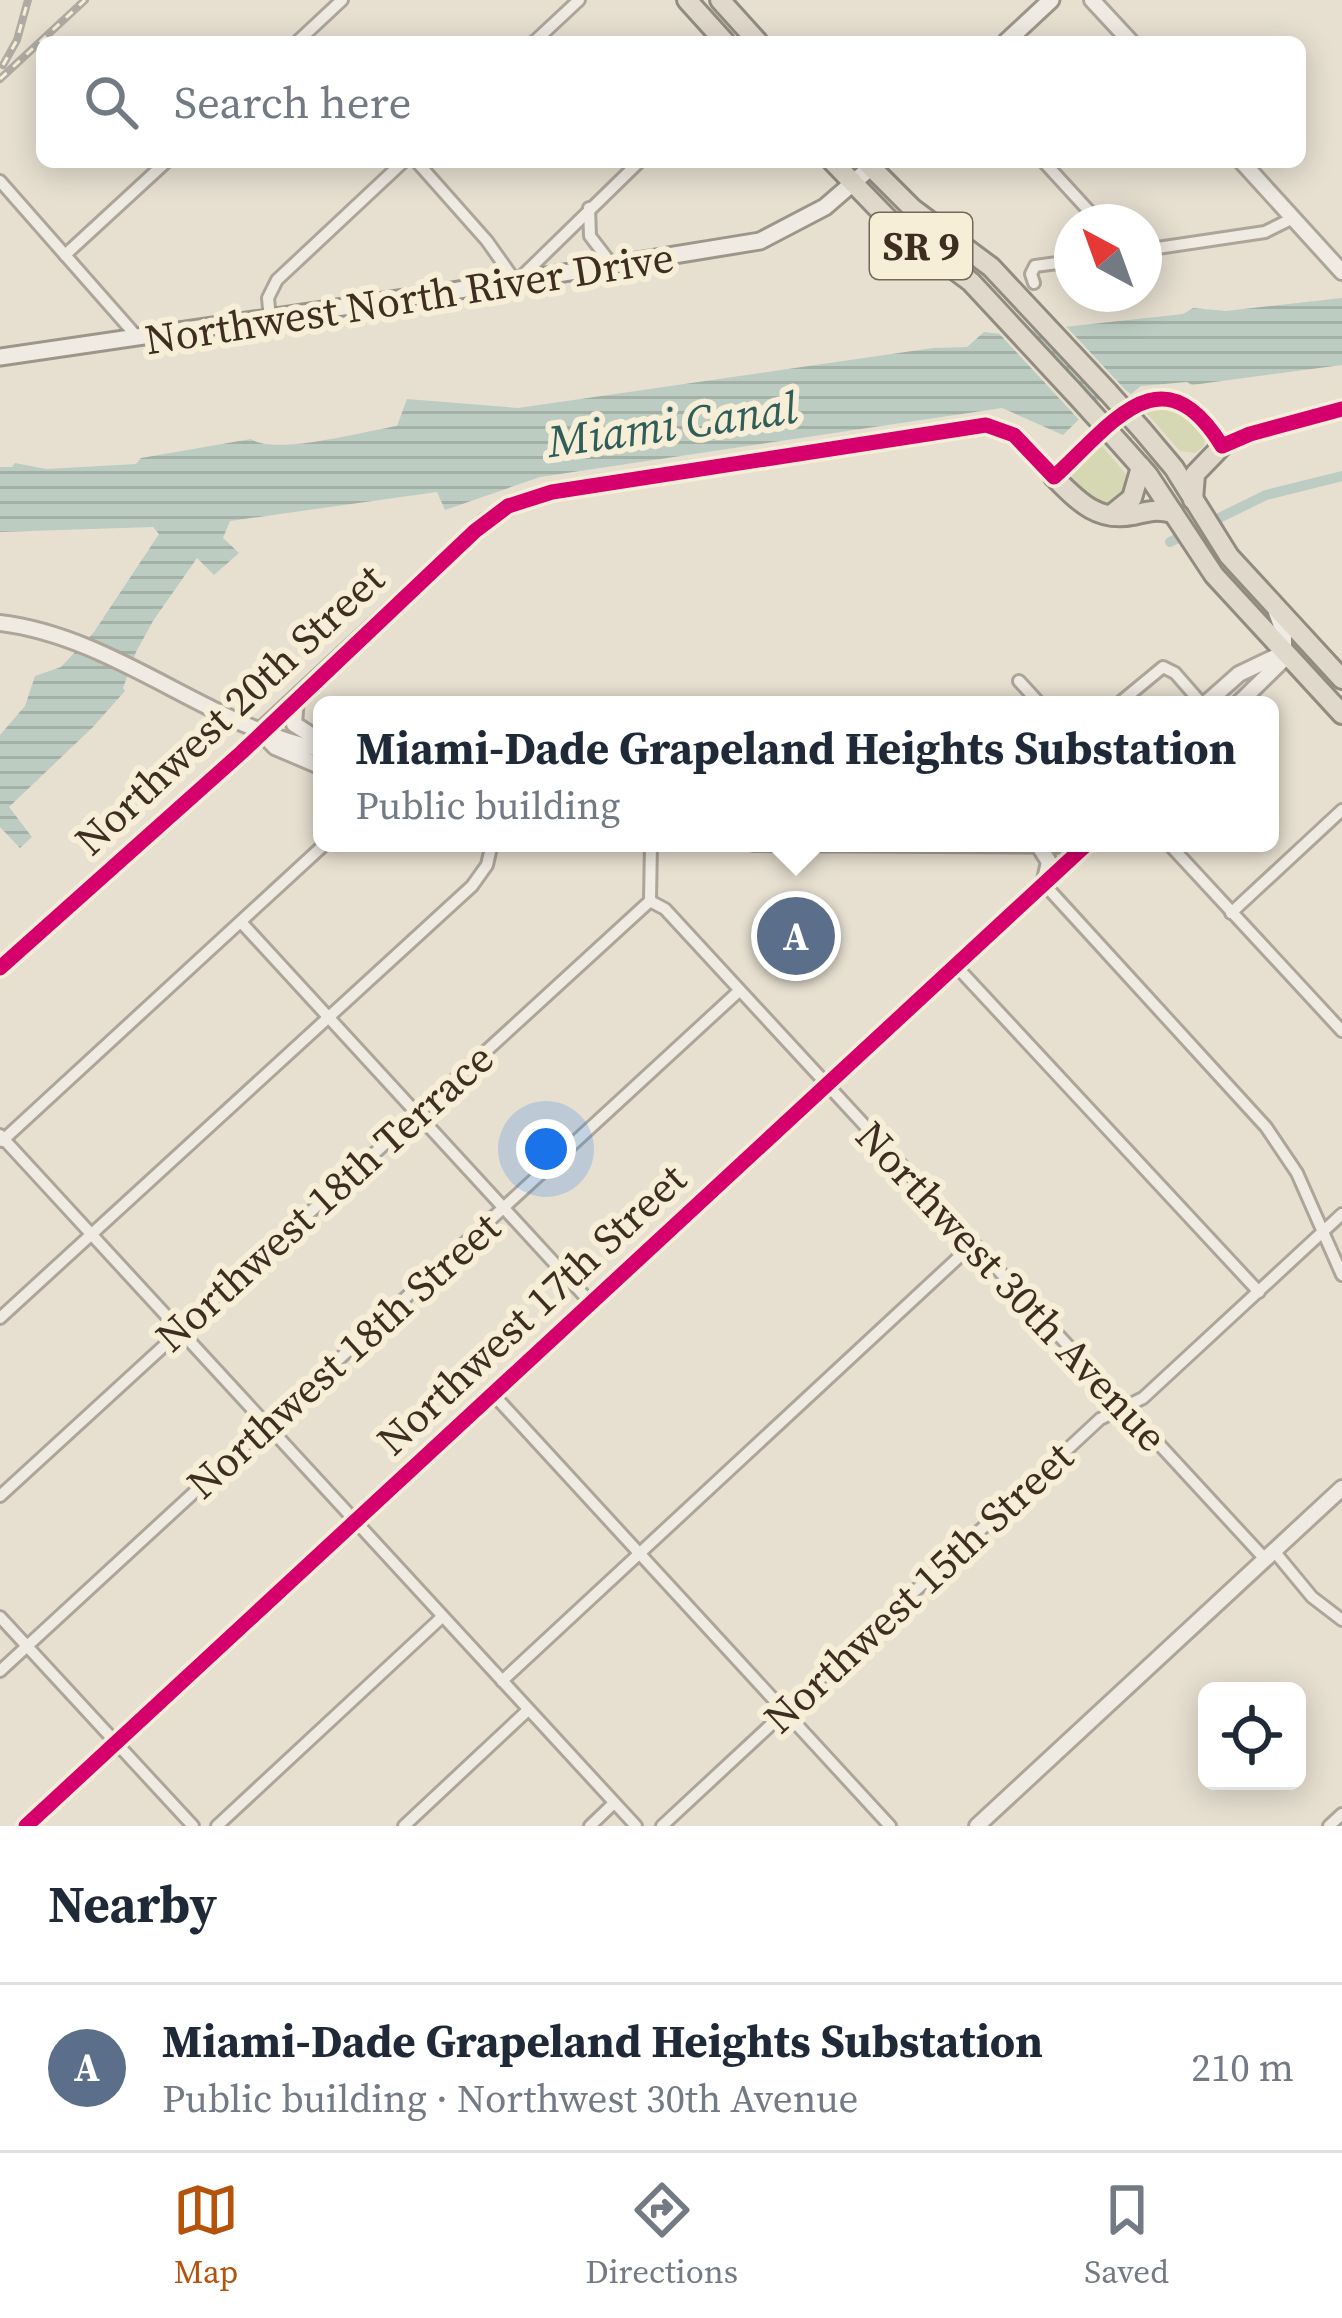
<!DOCTYPE html>
<meta charset="utf-8">
<style>
:root{--surface:#fff;--page:#f6f6f7;--text:#1f2937;--muted:#747a83;--line:#e0e1e3;--accent:#b45309}
body{margin:0;font-family:"Source Serif 4",serif;background:var(--page);color:var(--text)}
.controls{position:absolute;right:36px;bottom:36px;display:grid;overflow:hidden;border-radius:18px;box-shadow:0 6px 30px #0003}
.controls button{width:108px;height:108px;display:grid;place-items:center;padding:0;border:0;border-bottom:3px solid var(--line);background:var(--surface);color:var(--text);font:60px sans-serif}
.compass{position:absolute;left:1054px;top:204px;width:108px;height:108px;border-radius:50%;background:var(--surface);box-shadow:0 6px 30px #0003;rotate:319deg}
.you{position:absolute;left:546px;top:1149px;width:42px;height:42px;margin:-30px;border:9px solid #fff;border-radius:50%;background:#1a73e8;box-shadow:0 0 0 18px #1a73e833}
.badge{display:grid;place-items:center;width:78px;height:78px;border-radius:50%;background:var(--accent);color:#fff;font-size:39px;font-weight:700}
.pin{position:absolute;translate:-50% -50%;border:6px solid #fff;box-shadow:0 3px 12px #0006}
.popup{position:absolute;left:313px;top:696px;width:966px;height:156px;box-sizing:border-box;display:grid;place-content:center;border-radius:18px;background:var(--surface);filter:drop-shadow(0 3px 9px #0005);font-size:39px;white-space:nowrap;color:var(--muted)}
.popup b{font-size:45px;color:var(--text)}
.popup::after{content:'';position:absolute;left:50%;top:100%;margin-left:-24px;border:24px solid transparent;border-top-color:var(--surface)}
.list{margin:0;padding:0;list-style:none}
h2{display:flex;justify-content:space-between;align-items:center;height:156px;margin:0;padding:0 48px;font-size:51px}
h2 small{font-size:39px;font-weight:400;color:var(--muted)}
.list li{display:grid;grid-template-columns:78px 1fr auto;gap:36px;align-items:center;box-sizing:border-box;height:168px;padding:0 48px;border-top:3px solid var(--line)}
.list b{display:block;font-size:45px;white-space:nowrap}
.list p{margin:0;font-size:39px;white-space:nowrap;color:var(--muted)}
.list em{font-size:39px;font-style:normal;color:var(--muted)}
.icon{flex:none;width:66px;height:66px;fill:none;stroke:currentColor;stroke-width:2;stroke-linecap:round;stroke-linejoin:round}
.map{position:relative;flex:none;width:1342px;height:1826px;overflow:hidden}
.search{position:absolute;background:var(--surface);box-shadow:0 6px 30px #0003;left:36px;right:36px;top:36px;height:132px;display:flex;align-items:center;gap:30px;box-sizing:border-box;padding:0 42px;border-radius:18px;color:var(--muted);font-size:45px}
.sheet{height:324px;background:var(--surface)}
nav{display:flex;justify-content:space-around;align-items:center;box-sizing:border-box;height:168px;border-top:3px solid var(--line);background:var(--surface);font-size:33px;color:var(--muted)}
nav a{display:grid;justify-items:center;gap:6px}
nav .on{color:var(--accent)}
.map>svg:first-child{display:block}
.green{fill:#d6d7b3}
.water{fill:url(#water-rules)}
.pier{fill:#e7e0d1}
.lines{fill:none;stroke-linecap:round;stroke-linejoin:round}
.canal{stroke:#bcccc2;stroke-width:10}
.minor-casing{stroke:#ada599;stroke-width:16}
.tertiary-casing{stroke:#ada599;stroke-width:20}
.secondary-casing{stroke:#9c958a;stroke-width:21}
.trunk-casing{stroke:#928b80;stroke-width:24}
.minor{stroke:#efebe3;stroke-width:10}
.tertiary{stroke:#efebe3;stroke-width:14}
.secondary{stroke:#efebe3;stroke-width:15}
.trunk{stroke:#e0d9cb;stroke-width:18}
.rail-casing{stroke:#afaaa2;stroke-width:8}
.rail{stroke:#f7eed8;stroke-width:3;stroke-dasharray:9;stroke-linecap:butt}
.trunk-bridge-casing{stroke:#928b80;stroke-width:24;stroke-linecap:butt}
.trunk-bridge{stroke:#e0d9cb;stroke-width:18}
.cycleway-casing{stroke:#f7eed8;stroke-width:22}
.cycleway{stroke:#d6006c;stroke-width:15}
.labels{text-anchor:middle;stroke-width:12;stroke-linejoin:round;paint-order:stroke}
.shield{fill:#f7eed8;stroke:#756857;stroke-width:3}
.shield-label{font-size:39px;font-weight:bold;fill:#3d2e20}
.street-label{font-size:42px;fill:#3d2e20;stroke:#f7eed8}
.water-label{font-size:45px;font-style:italic;fill:#2f5d5a;stroke:#f7eed8}
</style>
<div class="map">
<svg width="1342" height="1826" viewBox="0 0 1342 1826">
<defs>
<pattern id="water-rules" width="6" height="5" patternUnits="userSpaceOnUse" patternTransform="scale(3)"><rect width="6" height="5" fill="#bcccc2"/><path d="M0 2.5h6" fill="none" stroke="#a2b0a6"/></pattern>
</defs>
<rect width="100%" height="100%" fill="#e7e0d1"/>
<g class="green">
<path d="M1150 405C1176 408 1188 415 1205 434L1204 446 1195 453 1180 451 1142 408Z"/>
<path d="M1100 444 1126 474 1123 495 1111 506 1089 497 1071 476Z"/>
</g>
<path class="water" d="M1342 298V365L1192 385 1187 382 1141 386 1131 394 1116 383 1063 435 1002 408 540 477 445 510 437 492 230 521 223 538 239 553 214 575 197 558 153 621 136 652 123 688 125 691 93 727 9 807 32 837 20 848 0 827V735L25 706 35 676 61 667 94 632 159 534 153 527 0 532V467H12L15 463 46 469 136 464 141 458 251 439C275 456 365 431 397 426L407 399 518 408 933 348 967 347 984 332 1001 334 1183 314 1193 308 1226 311Z"/>
<g class="pier">
<path d="M1062 322 1134 399 1116 390 1103 404 1030 325Z"/>
<path d="M1026 326 1101 406 1083 424 994 328Z"/>
</g>
<g class="lines">
<path class="canal" d="M1170 542 1266 495 1342 476"/>
<g class="minor-casing">
<g id="minor">
<path d="M297 42 342 0"/>
<path d="M534 42 579 0"/>
<path d="M417 162 487 241 516 282 639 162"/>
<path d="M1044 162 1099 222"/>
<path d="M0 181 139 339"/>
<path d="M589 208 590 236 613 266"/>
<path d="M1144 250 1265 232 1293 218"/>
<path d="M65 255 166 162"/>
<path d="M1034 283 1031 274 1035 266 1072 261"/>
<path d="M270 319 268 298 277 280 403 162"/>
<path d="M1222 446 1250 434 1342 409"/>
<path d="M1019 681 1041 705"/>
<path d="M1117 705 1163 667 1175 673 1203 705"/>
<path d="M1168 843 1342 1031"/>
<path d="M1044 884 1266 1127 1297 1173 1342 1275"/>
<path d="M650 901 665 909 1265 1559"/>
<path d="M650 901 651 843"/>
<path d="M1231 913 1342 810"/>
<path d="M241 922 591 1303"/>
<path d="M956 966 1259 1292"/>
<path d="M0 968 209 782 260 731"/>
<path d="M0 1135 636 1826"/>
<path d="M2 1141 326 843"/>
<path d="M0 1318 472 886 487 865 492 843"/>
<path d="M492 1393 890 1826"/>
<path d="M0 1496 650 901"/>
<path d="M1274 1551 1312 1597 1342 1620"/>
<path d="M0 1617 193 1826"/>
<path d="M0 1671 739 991"/>
<path d="M502 1681 973 1244"/>
<path d="M217 1826 442 1617"/>
<path d="M404 1826 528 1710"/>
<path d="M590 1826 614 1803"/>
<path d="M662 1826 1100 1419 1143 1398 1342 1214"/>
<path d="M1329 1826 1342 1814"/>
</g>
</g>
<g class="tertiary-casing">
<g id="tertiary">
<path d="M1092 0 1131 42"/>
<path d="M1242 162 1342 272"/>
<path d="M0 623C116 637 209 727 322 750"/>
<path d="M296 698 294 724 322 742"/>
<path d="M1204 705 1239 674 1285 652"/>
<path d="M1237 705 1284 659V634L1276 612"/>
<path d="M260 731 486 521 515 503 552 492 986 425 1014 435 1054 477C1111 425 1162 348 1222 446"/>
<path d="M260 731 275 747 322 767"/>
<path d="M753 843 1086 845"/>
<path d="M1039 846 1049 862 1044 884"/>
<path d="M26 1826 1088 843"/>
<path d="M977 1826 1342 1488"/>
</g>
</g>
<g class="secondary-casing">
<g id="secondary">
<path d="M1006 42 1051 0"/>
<path d="M0 357 453 291 760 241 825 207 877 162"/>
</g>
</g>
<g class="trunk-casing">
<g id="trunk">
<path d="M687 0 725 42"/>
<path d="M720 0 758 42"/>
<path d="M833 162 892 223 971 282 1076 395"/>
<path d="M866 162 913 209 991 267 1108 392"/>
<path d="M1142 430 1174 468 1229 556 1342 679"/>
<path d="M1123 447 1148 475 1214 575 1342 714"/>
<path d="M1054 477C1078 501 1097 522 1133 515 1149 511 1157 509 1173 513"/>
<path d="M1193 500 1195 474 1222 446"/>
<path d="M1111 515 1132 498 1141 467"/>
</g>
</g>
<use href="#minor" class="minor"/>
<use href="#tertiary" class="tertiary"/>
<use href="#secondary" class="secondary"/>
<use href="#trunk" class="trunk"/>
<g class="rail-casing">
<g id="rail">
<path d="M3 65 17 40 28 0"/>
<path d="M0 79 85 0"/>
</g>
</g>
<use href="#rail" class="rail"/>
<g class="trunk-bridge-casing">
<g id="trunk-bridge">
<path d="M1108 392 1142 430"/>
<path d="M1076 395 1123 447"/>
</g>
</g>
<use href="#trunk-bridge" class="trunk-bridge"/>
<g class="cycleway-casing">
<g id="cycleway">
<path d="M0 968 242 752 475 531 508 506 552 492 986 425 1014 435 1054 477C1111 425 1162 348 1222 446L1250 434 1342 409"/>
<path d="M26 1826 1088 843"/>
</g>
</g>
<use href="#cycleway" class="cycleway"/>
</g>
<g class="labels">
<rect class="shield" x="870" y="213" width="102" height="66" rx="9"/>
<g class="shield-label">
<text x="921" y="260">SR 9</text>
</g>
<g class="street-label">
<text transform="translate(409 298) rotate(-9)" y="15">Northwest North River Drive</text>
<text transform="translate(229 709) rotate(-43)" y="15">Northwest 20th Street</text>
<text transform="translate(324 1197) rotate(-42)" y="15">Northwest 18th Terrace</text>
<text transform="translate(1012 1286) rotate(47)" y="15">Northwest 30th Avenue</text>
<text transform="translate(531 1309) rotate(-43)" y="15">Northwest 17th Street</text>
<text transform="translate(343 1355) rotate(-42)" y="15">Northwest 18th Street</text>
<text transform="translate(918 1587) rotate(-43)" y="15">Northwest 15th Street</text>
</g>
<g class="water-label">
<text transform="translate(672 424) rotate(-8)" y="16">Miami Canal</text>
</g>
</g>
</svg>
<div class="controls">
<button><svg class="icon" aria-label="locate" viewBox="0 0 24 24"><circle cx="12" cy="12" r="6"/><path d="M12 2v4M12 18v4M2 12h4M18 12h4"/></svg></button>
</div>
<svg class="compass" viewBox="-18 -18 36 36"><path d="M0-13l5 13h-10z" fill="#e53935"/><path d="M0 13l5-13h-10z" fill="#747a83"/></svg>
<div class="you"></div>
<div class="pin badge" style="left:796px;top:936px;background:#5c6f8a">A</div>
<div class="popup"><b>Miami-Dade Grapeland Heights Substation</b>Public building</div>
<div class="search"><svg class="icon" aria-label="search" viewBox="0 0 24 24"><circle cx="10" cy="10" r="6"/><path d="M15 15l6 6"/></svg>Search here</div>
</div>
<section class="sheet">
<h2>Nearby<small></small></h2>
<ul class="list">
<li><span class="badge" style="background:#5c6f8a">A</span><div><b>Miami-Dade Grapeland Heights Substation</b><p>Public building · Northwest 30th Avenue</p></div><em>210 m</em></li>
</ul>
</section>
<nav>
<a class="on"><svg class="icon" aria-label="map" viewBox="0 0 24 24"><path d="M3 6l6-2 6 2 6-2v14l-6 2-6-2-6 2zM9 4v14M15 6v14"/></svg>Map</a>
<a><svg class="icon" aria-label="directions" viewBox="0 0 24 24"><path d="M12 3l9 9-9 9-9-9zM9 14v-3h6M13 9l2 2-2 2"/></svg>Directions</a>
<a><svg class="icon" aria-label="saved" viewBox="0 0 24 24"><path d="M7 4h10v16l-5-4-5 4z"/></svg>Saved</a>
</nav>
